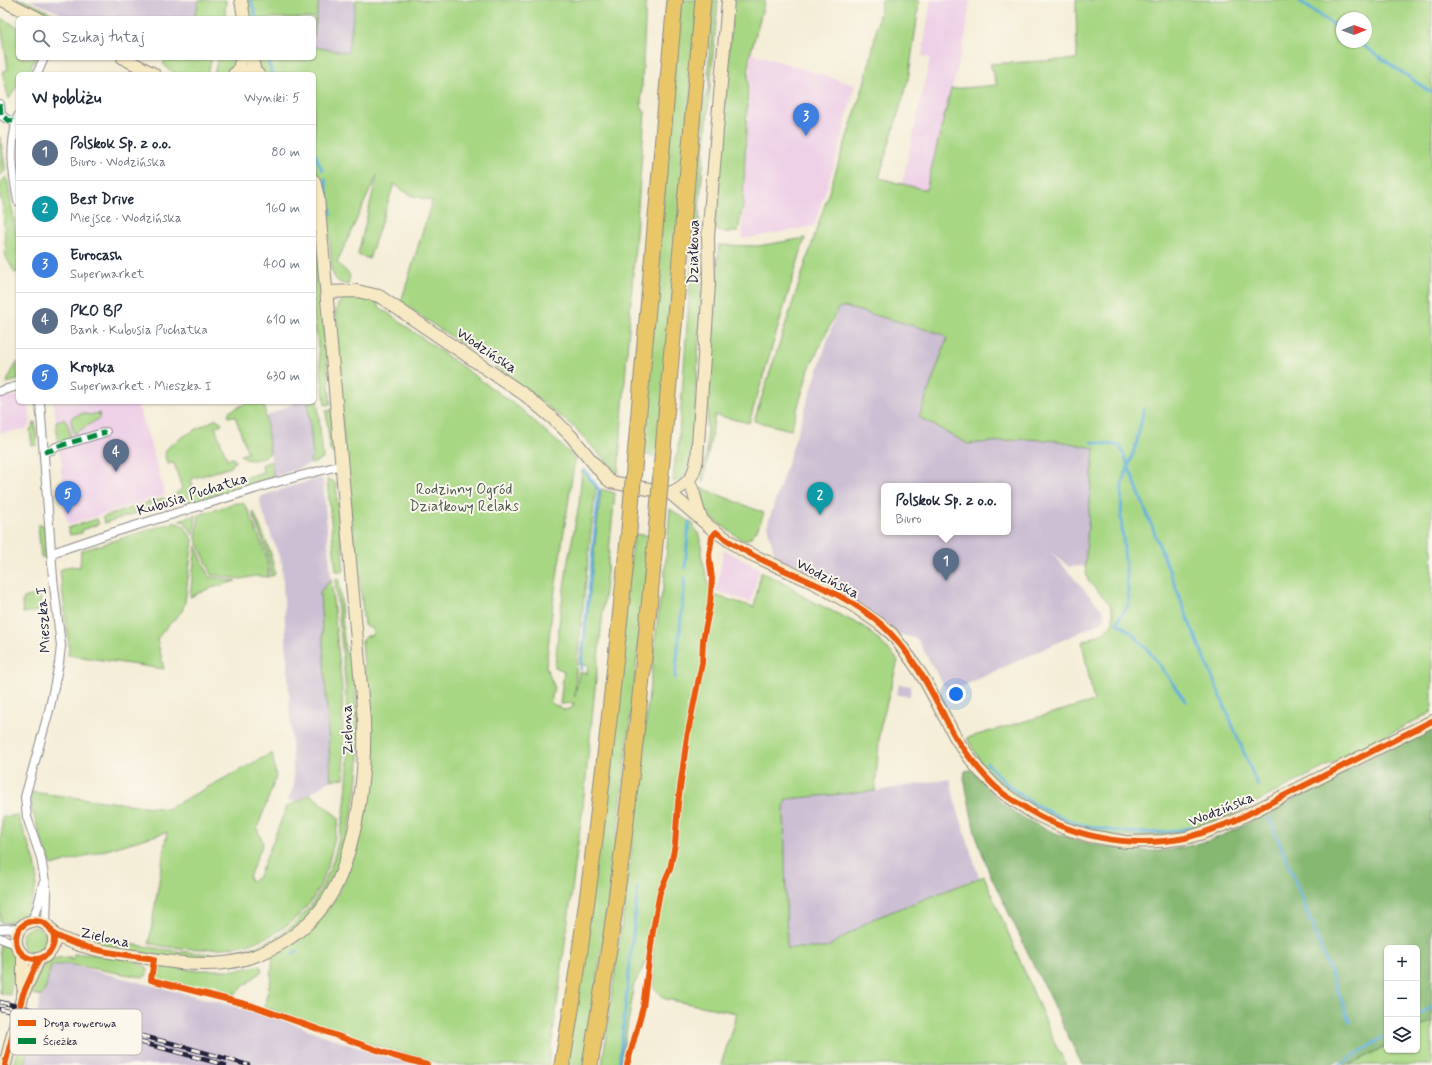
<!DOCTYPE html>
<html lang="pl">
<meta charset="utf-8">
<style>
:root{--surface:#fff;--page:#f6f6f7;--text:#1f2937;--muted:#747a83;--line:#e0e1e3;--accent:#1f6fb2}
body{margin:0;font-family:Mynerve,sans-serif;background:var(--page);color:var(--text)}
.controls{position:absolute;right:12px;bottom:12px;display:grid;overflow:hidden;border-radius:6px;box-shadow:0 1px 3px #0004}
.controls button{width:36px;height:36px;display:grid;place-items:center;padding:0;border:0;border-bottom:1px solid var(--line);background:var(--surface);color:var(--text);font:20px sans-serif}
.compass{position:absolute;left:1336px;top:12px;width:36px;height:36px;border-radius:50%;background:var(--surface);box-shadow:0 1px 3px #0004;rotate:89deg}
.you{position:absolute;left:956px;top:694px;width:14px;height:14px;margin:-10px;border:3px solid #fff;border-radius:50%;background:#1a73e8;box-shadow:0 0 0 6px #1a73e833}
.badge{display:grid;place-items:center;width:26px;height:26px;border-radius:50%;background:var(--accent);color:#fff;font-size:13px;font-weight:700}
.pin{position:absolute;translate:-50% -33px;filter:drop-shadow(0 1px 2px #0008)}
.pin::after{content:'';position:absolute;top:21px;width:14px;height:12px;background:inherit;clip-path:polygon(0 0,100% 0,50% 100%)}
.popup{position:absolute;left:881px;top:483px;width:130px;height:52px;box-sizing:border-box;display:grid;place-content:center;border-radius:6px;background:var(--surface);filter:drop-shadow(0 1px 3px #0005);font-size:13px;white-space:nowrap;color:var(--muted)}
.popup b{font-size:15px;color:var(--text)}
.popup::after{content:'';position:absolute;left:50%;top:100%;margin-left:-8px;border:8px solid transparent;border-top-color:var(--surface)}
.list{margin:0;padding:0;list-style:none}
h2{display:flex;justify-content:space-between;align-items:center;height:52px;margin:0;padding:0 16px;font-size:17px}
h2 small{font-size:13px;font-weight:400;color:var(--muted)}
.list li{display:grid;grid-template-columns:26px 1fr auto;gap:12px;align-items:center;box-sizing:border-box;height:56px;padding:0 16px;border-top:1px solid var(--line)}
.list b{display:block;font-size:15px;white-space:nowrap}
.list p{margin:0;font-size:13px;white-space:nowrap;color:var(--muted)}
.list em{font-size:13px;font-style:normal;color:var(--muted)}
.icon{flex:none;width:22px;height:22px;fill:none;stroke:currentColor;stroke-width:2;stroke-linecap:round;stroke-linejoin:round}
.map{position:relative;flex:none;width:1432px;height:1065px;overflow:hidden}
.search{position:absolute;background:var(--surface);box-shadow:0 1px 3px #0004;left:16px;top:16px;width:300px;height:44px;display:flex;align-items:center;gap:10px;box-sizing:border-box;padding:0 14px;border-radius:6px;color:var(--muted);font-size:15px}
.panel{position:absolute;background:var(--surface);box-shadow:0 1px 3px #0004;left:16px;top:72px;width:300px;height:332px;border-radius:6px}
.map>svg:first-child{display:block}
.built{fill:#eed0e7}
.industrial{fill:#ccbed3;fill-rule:evenodd}
.green{fill:#a8d784;stroke:#657c60;fill-rule:evenodd}
.forest{fill:#86b872;stroke:#546d56}
.lines{fill:none;stroke-linecap:round;stroke-linejoin:round}
.stream{stroke:#63b0dc;stroke-width:3}
.street-casing{stroke:#8b8889;stroke-width:10}
.secondary-casing{stroke:#8b8889;stroke-width:14}
.highway-casing{stroke:#8b8889;stroke-width:17}
.street{stroke:#fff;stroke-width:8}
.secondary{stroke:#f6e9c3;stroke-width:12}
.highway{stroke:#e9c769;stroke-width:15}
.rail-casing{stroke:#22223b;stroke-width:4.5}
.rail{stroke:#fbf7ec;stroke-width:3;stroke-dasharray:9;stroke-linecap:butt}
.highway-bridge-casing{stroke:#8b8889;stroke-width:17;stroke-linecap:butt}
.highway-bridge{stroke:#e9c769;stroke-width:15}
.quiet{stroke:#00873e;stroke-width:5;stroke-dasharray:10 5;stroke-linecap:butt}
.cycleway-casing{stroke:#fbf7ec;stroke-width:8}
.cycleway{stroke:#e8590c;stroke-width:6}
.labels{text-anchor:middle;stroke-width:4;stroke-linejoin:round;paint-order:stroke}
.street-label{font-size:15px;fill:#22223b;stroke:#fbf7ec}
.park-label{font-size:15px;fill:#4a5851;stroke:#fbf7ec}
.key{fill:#fbf7ec;stroke:#bab7b7;stroke-width:1}
.key-label{font-size:11px;fill:#22223b}
</style>
<div class="map">
<svg width="1432" height="1065" viewBox="0 0 1432 1065">
<rect width="100%" height="100%" fill="#fbf7ec"/>
<filter id="ink" filterUnits="userSpaceOnUse"><feTurbulence type="fractalNoise" baseFrequency=".025" numOctaves="2"/><feDisplacementMap in="SourceGraphic" scale="8" xChannelSelector="R" yChannelSelector="G"/><feConvolveMatrix kernelMatrix="1 2 1 2 8 2 1 2 1" color-interpolation-filters="sRGB"/></filter>
<filter id="wash" filterUnits="userSpaceOnUse"><feTurbulence type="fractalNoise" baseFrequency=".012" numOctaves="4" result="noise"/><feDisplacementMap in="SourceGraphic" scale="16" xChannelSelector="R" yChannelSelector="G"/><feGaussianBlur stdDeviation="0.9" result="paint"/><feColorMatrix in="noise" values="0 0 0 0 0 0 0 0 0 0 0 0 0 0 0 0 0 1.4 0 .05"/><feComposite in="paint" operator="in"/></filter>
<g filter="url(#wash)">
<rect width="100%" height="100%" fill="#f4edd7"/>
<g class="built">
<path d="M931 0H970L966 33 927 190 902 184 930 58 922 56Z"/>
<path d="M751 53 855 85 838 153 814 226 742 239Z"/>
<path d="M6 396H18V402H28L31 421 27 429 0 433V398Z"/>
<path d="M54 402H137L151 445 165 495 68 525 63 505 66 503 62 486 64 485 60 468 63 466 59 452Z"/>
<path d="M724 550 759 568 751 602 716 591Z"/>
</g>
<g class="industrial">
<path d="M29 0H199L194 18H71Z"/>
<path d="M319 0H356L348 53 314 47V36Z"/>
<path d="M845 307 943 334 947 339 920 418 968 444 1025 439 1059 441 1094 448 1085 566 1069 567 1050 551 1104 612 1105 617 1102 622 948 693 917 639 899 634 865 607 776 560 767 526 838 308ZM884 486H1008V532H884Z"/>
<path d="M295 402H308L313 456 310 459 311 464 273 477 266 417Z"/>
<path d="M319 478 323 480 331 579 320 592 331 780 299 801H294L288 800 294 786 282 564 261 507 260 498 264 495Z"/>
<path d="M899 684 911 686 910 696 897 695Z"/>
<path d="M950 779 955 802 979 877 873 919 826 948H786L784 810 786 799 875 791Z"/>
<path d="M67 964 269 1015 353 1046 418 1065H24L41 996 45 990 51 966Z"/>
</g>
<g class="green">
<path d="M15 0H23L63 18H56Z"/>
<path d="M199 0H226L225 18H194Z"/>
<path d="M245 0H319L314 36V18H250Z"/>
<path d="M356 0H646L641 105 645 112 618 474 575 428 490 362 435 326 401 302 432 201 410 195 394 184 369 259 358 254 377 175 337 262 350 275 348 285C338 283 335 280 332 271L328 221 323 192 314 164V74H265L260 69 256 58H314V47L348 53Z"/>
<path d="M681 0H699L658 457 641 454Z"/>
<path d="M713 0H718L699 209 702 279 694 434 690 464 683 478 673 482 675 459 678 450 703 105C706 94 712 84 708 72Z"/>
<path d="M733 0H765L749 59 743 205 738 232H719L715 228Z"/>
<path d="M882 0H919L916 27 908 80 879 178 926 190 951 89 997 85 990 64 1077 59 1076 0H1432V712L1233 814 1200 828 1164 835 1127 837 1089 831 1038 811 1004 787 984 768 967 738 1094 701 1082 642 1105 632 1113 623V614L1110 604 1088 581 1085 566 1094 448 1059 441 1025 439 968 444 919 417 947 339 943 334 845 307 838 308 809 369 791 430 754 421 862 91 871 58ZM1342 18H1366V42H1342Z"/>
<path d="M0 18 18 27V58H36L27 74H18V84L9 99 3 76 2 72 8 69Z"/>
<path d="M167 58H212L207 74C189 74 176 78 163 64Z"/>
<path d="M218 58H238C231 73 230 74 214 74Z"/>
<path d="M0 137 6 170 0 176Z"/>
<path d="M7 177 18 245V272L15 273 6 257 3 207 0 197V182Z"/>
<path d="M314 217 331 404 325 405 314 313Z"/>
<path d="M805 238 749 423 715 415 703 484 701 476 707 450V426L719 245 758 246Z"/>
<path d="M353 295 379 303 378 306 522 410 575 458 553 603 546 667 554 686 551 703 565 710 572 708 574 703 560 704 564 671 555 667 560 616 568 561 579 505 582 470 596 486 576 671 575 697 579 672 587 674 588 665H579L587 619 601 489 615 493 583 806 549 1065H445L356 1040 264 1007 271 979 273 955C332 924 351 879 363 816 367 793 371 770 371 747 371 735 369 723 368 711 366 688 364 664 362 641L367 636 373 635 372 628 364 625 359 569H356L342 420 336 311C338 300 344 298 353 295Z"/>
<path d="M17 362 18 380 6 383Z"/>
<path d="M314 367 323 459 311 464 310 459 313 456 308 402H314Z"/>
<path d="M248 402H264L270 453C263 459 247 464 241 455L248 453 235 416 228 417 229 412Z"/>
<path d="M332 410 335 452 333 454 330 450 326 411Z"/>
<path d="M84 413 89 415 99 413 100 418 74 434 71 421 72 417Z"/>
<path d="M64 419C69 425 72 435 69 442L58 446 56 421Z"/>
<path d="M216 419 221 422 222 424 215 427 227 459 233 458 235 461 231 467 191 479 195 493 263 472 262 465 268 462H272L273 477 194 502 185 503 178 499 176 493 182 489 174 463 168 464C165 459 164 454 167 449 172 441 205 425 216 419Z"/>
<path d="M35 422 37 445 32 446 30 430Z"/>
<path d="M327 479 333 481 336 484 344 571H336Z"/>
<path d="M702 488 764 513C759 525 757 537 743 541L709 516 703 506Z"/>
<path d="M164 498 165 499 164 504 142 511 141 510 140 505Z"/>
<path d="M236 503H243L248 510 266 555 269 577 256 576 241 579 212 575 196 539 199 515Z"/>
<path d="M135 507 137 513 104 523 103 517Z"/>
<path d="M670 509 693 524 701 539V554L706 574 713 595 754 607 761 572 790 586 804 597 864 627 882 643 898 660 880 729 875 791 786 799 784 810 787 948H826L873 919 984 876 1056 1046 1067 1065H721L737 1013 665 999 653 987V948L633 987 632 1000 623 1050 621 1065H602L626 892 659 607 664 584Z"/>
<path d="M254 512 271 554 275 574 273 576H271L268 555 252 513Z"/>
<path d="M196 515 194 536 185 522 179 520Z"/>
<path d="M97 519 99 524 82 530V533L70 535 68 528Z"/>
<path d="M174 522 184 526 193 540 185 602 182 611 163 631 157 639 164 669 68 655 69 647 60 570 70 566 80 567 81 551Z"/>
<path d="M38 525H44L47 557H41Z"/>
<path d="M634 534 651 536 621 801 608 908 584 1065H567Z"/>
<path d="M196 545 209 577 236 581 208 589 190 597Z"/>
<path d="M331 579 342 689 344 778 331 780 320 592Z"/>
<path d="M339 579 345 651 353 656C355 691 359 727 359 762 358 794 350 827 341 857 339 865 338 874 335 881 316 921 271 950 228 957 181 964 118 948 72 939L75 933C115 941 156 950 197 953 206 953 215 955 224 954 251 951 278 940 297 921 302 915 309 910 313 903 368 817 344 677 335 580Z"/>
<path d="M40 595 41 611 23 613 22 602 25 597Z"/>
<path d="M272 753 276 777 257 829 262 840 263 843 249 877 251 882 259 876 287 806 299 801 310 794 339 818C334 844 326 883 309 904 279 940 245 949 200 949 183 948 166 948 149 943L167 832 52 866 40 836 32 809 31 792 167 809Z"/>
<path d="M17 815C23 832 37 859 37 876 37 883 35 890 33 897 30 906 28 912 20 917 13 921 8 924 0 922V842L2 829V817Z"/>
<circle cx="34" cy="940" r="13"/>
<path d="M0 944C5 946 11 947 13 953 17 963 12 984 10 995L0 993Z"/>
<path d="M74 954C95 954 129 956 147 967L148 970 146 976 142 977 67 964 51 966 45 990 41 996 32 994C39 969 42 957 71 957L70 960H73Z"/>
<path d="M260 965 262 971 232 996 165 983C157 980 154 976 159 969L168 966 191 970H238Z"/>
<path d="M24 1021 34 1024 24 1065H13Z"/>
<path d="M1432 1021V1065H1350L1387 1045V1050H1417V1029Z"/>
</g>
<path class="forest" d="M1432 726V1021L1417 1029V948H1387V1045L1350 1065H1344L1340 1059 1330 1065H1082L989 872 975 833 964 778 965 771 970 770 975 772C983 782 992 793 1001 802 1037 833 1100 850 1146 851 1163 852 1187 847 1203 842 1215 840 1226 833 1237 829Z"/>
<g class="lines">
<g class="stream">
<path d="M251 0 256 18"/>
<path d="M1298 0 1342 31"/>
<path d="M1358 42 1432 93"/>
<path d="M267 58 272 74"/>
<path d="M314 152 322 170"/>
<path d="M325 179 331 214"/>
<path d="M1144 409 1136 445 1122 484 1121 518 1129 604C1124 612 1120 614 1117 623 1142 635 1168 678 1185 701"/>
<path d="M1092 442 1120 446 1124 455 1188 619 1258 786"/>
<path d="M685 568 689 523"/>
<path d="M581 669 599 490 584 470"/>
<path d="M675 678 685 578"/>
<path d="M987 763C994 771 1000 779 1008 785 1050 822 1108 836 1163 832 1173 832 1183 829 1193 827"/>
<path d="M1269 818 1301 894 1310 921 1314 924 1315 933 1350 1022"/>
<path d="M293 954 297 951"/>
<path d="M1417 1016 1432 1007"/>
<path d="M619 1065 638 887"/>
<path d="M1339 1065 1387 1035"/>
</g>
</g>
</g>
<g filter="url(#ink)">
<g class="lines">
<g class="street-casing">
<g id="street">
<path d="M37 74 44 58"/>
<path d="M0 104 1 115 8 120 16 122"/>
<path d="M18 116C9 148 12 169 18 201"/>
<path d="M0 391 18 386"/>
<path d="M40 402 53 578 61 646 59 663 50 707 25 797 27 817 41 858 47 893 46 925"/>
<path d="M44 452 52 450 56 447 106 432"/>
<path d="M52 553 105 535 277 482 342 465"/>
<path d="M31 922 38 906 43 884"/>
<path d="M0 929 20 928"/>
<path d="M0 938 16 944"/>
</g>
</g>
<g class="secondary-casing">
<g id="secondary">
<path d="M2 0 38 18"/>
<path d="M241 0 244 18"/>
<path d="M123 58 154 74"/>
<path d="M252 58 255 73"/>
<path d="M238 72 242 58"/>
<path d="M234 74C242 69 250 70 258 74"/>
<path d="M327 292 357 291 379 296 525 395 557 422 571 436 606 478 611 482 670 493 711 528 744 551 816 584 854 606 880 624 892 634 913 662 926 682 957 740 978 769 1000 791 1033 813 1064 828 1090 836 1126 842 1163 841 1186 838 1203 833 1234 821 1432 721"/>
<path d="M688 481C696 491 695 506 701 517"/>
<path d="M670 493C687 485 694 478 697 459L709 284 708 237 728 0"/>
<circle cx="35" cy="940" r="19"/>
<path d="M53 934C83 951 119 953 152 959 176 963 200 966 224 963 275 957 322 923 341 874 348 857 352 840 356 822 363 788 365 754 364 720L321 231 318 197 314 181"/>
<path d="M23 955V987"/>
<path d="M5 1065 23 994 39 959"/>
</g>
</g>
<g class="highway-casing">
<g id="highway">
<path d="M635 457 675 0"/>
<path d="M662 461 703 0"/>
<path d="M562 1065C592 888 611 709 629 530"/>
<path d="M590 1065C599 1007 610 950 617 892 633 772 645 653 656 533"/>
</g>
</g>
<use href="#street" class="street"/>
<use href="#secondary" class="secondary"/>
<use href="#highway" class="highway"/>
<g class="rail-casing">
<g id="rail">
<path d="M0 1002 171 1043 248 1065"/>
<path d="M0 1009 121 1037 225 1065"/>
</g>
</g>
<use href="#rail" class="rail"/>
<g class="highway-bridge-casing">
<g id="highway-bridge">
<path d="M629 530 635 457"/>
<path d="M656 533 662 461"/>
</g>
</g>
<use href="#highway-bridge" class="highway-bridge"/>
<g class="quiet">
<path d="M0 104 1 115 8 120 16 122"/>
<path d="M44 452 52 450 56 447 106 432"/>
</g>
<g class="cycleway-casing">
<g id="cycleway">
<circle cx="35" cy="940" r="19"/>
<path d="M53 934C84 951 120 954 154 959L151 980 253 1006 394 1056 427 1065"/>
<path d="M5 1065 23 994 39 959"/>
<path d="M627 1065 643 1007 653 930 660 892 670 869 675 845 678 803 687 737 702 663 703 640 710 605 712 579 709 555 712 537 716 532C766 571 834 582 882 625 906 647 923 675 938 704 945 716 950 730 958 741 970 759 983 776 1000 791 1006 796 1014 801 1021 805 1069 837 1129 849 1185 838 1202 834 1218 827 1234 821L1432 721"/>
</g>
</g>
<use href="#cycleway" class="cycleway"/>
</g>
</g>
<g class="labels">
<g class="street-label">
<text transform="translate(693 252) rotate(-89)" y="5">Działkowa</text>
<text transform="translate(487 350) rotate(34)" y="5">Wodzińska</text>
<text transform="translate(192 494) rotate(-17)" y="5">Kubusia Puchatka</text>
<text transform="translate(828 578) rotate(28)" y="5">Wodzińska</text>
<text transform="translate(43 620) rotate(-94)" y="5">Mieszka I</text>
<text transform="translate(347 730) rotate(-92)" y="5">Zielona</text>
<text transform="translate(1221 809) rotate(-22)" y="5">Wodzińska</text>
<text transform="translate(105 937) rotate(12)" y="5">Zielona</text>
</g>
<g class="park-label">
<text x="464" y="494">Rodzinny Ogród<tspan x="464" dy="17">Działkowy Relaks</tspan></text>
</g>
</g>
<rect x="10" y="1009" width="132" height="46" rx="6" class="key"/>
<rect x="18" y="1020" width="18" height="6" fill="#e8590c"/>
<rect x="18" y="1038" width="18" height="6" fill="#00873e"/>
<g class="key-label">
<text x="43" y="1027">Droga rowerowa</text>
<text x="43" y="1045">Ścieżka</text>
</g>
</svg>
<div class="controls">
<button>+</button>
<button>−</button>
<button><svg class="icon" aria-label="layers" viewBox="0 0 24 24"><path d="M12 4l9 5-9 5-9-5zM3 14l9 5 9-5"/></svg></button>
</div>
<svg class="compass" viewBox="-18 -18 36 36"><path d="M0-13l5 13h-10z" fill="#e53935"/><path d="M0 13l5-13h-10z" fill="#747a83"/></svg>
<div class="you"></div>
<div class="pin badge" style="left:946px;top:581px;background:#5c6f8a">1</div>
<div class="popup"><b>Polskok Sp. z o.o.</b>Biuro</div>
<div class="pin badge" style="left:820px;top:515px;background:#0f9aa8">2</div>
<div class="pin badge" style="left:806px;top:136px;background:#3f7fe0">3</div>
<div class="pin badge" style="left:116px;top:472px;background:#5c6f8a">4</div>
<div class="pin badge" style="left:68px;top:514px;background:#3f7fe0">5</div>
<div class="search"><svg class="icon" aria-label="search" viewBox="0 0 24 24"><circle cx="10" cy="10" r="6"/><path d="M15 15l6 6"/></svg>Szukaj tutaj</div>
<section class="panel">
<h2>W pobliżu<small>Wyniki: 5</small></h2>
<ul class="list">
<li><span class="badge" style="background:#5c6f8a">1</span><div><b>Polskok Sp. z o.o.</b><p>Biuro · Wodzińska</p></div><em>80 m</em></li>
<li><span class="badge" style="background:#0f9aa8">2</span><div><b>Best Drive</b><p>Miejsce · Wodzińska</p></div><em>160 m</em></li>
<li><span class="badge" style="background:#3f7fe0">3</span><div><b>Eurocash</b><p>Supermarket</p></div><em>400 m</em></li>
<li><span class="badge" style="background:#5c6f8a">4</span><div><b>PKO BP</b><p>Bank · Kubusia Puchatka</p></div><em>610 m</em></li>
<li><span class="badge" style="background:#3f7fe0">5</span><div><b>Kropka</b><p>Supermarket · Mieszka I</p></div><em>630 m</em></li>
</ul>
</section>
</div>
